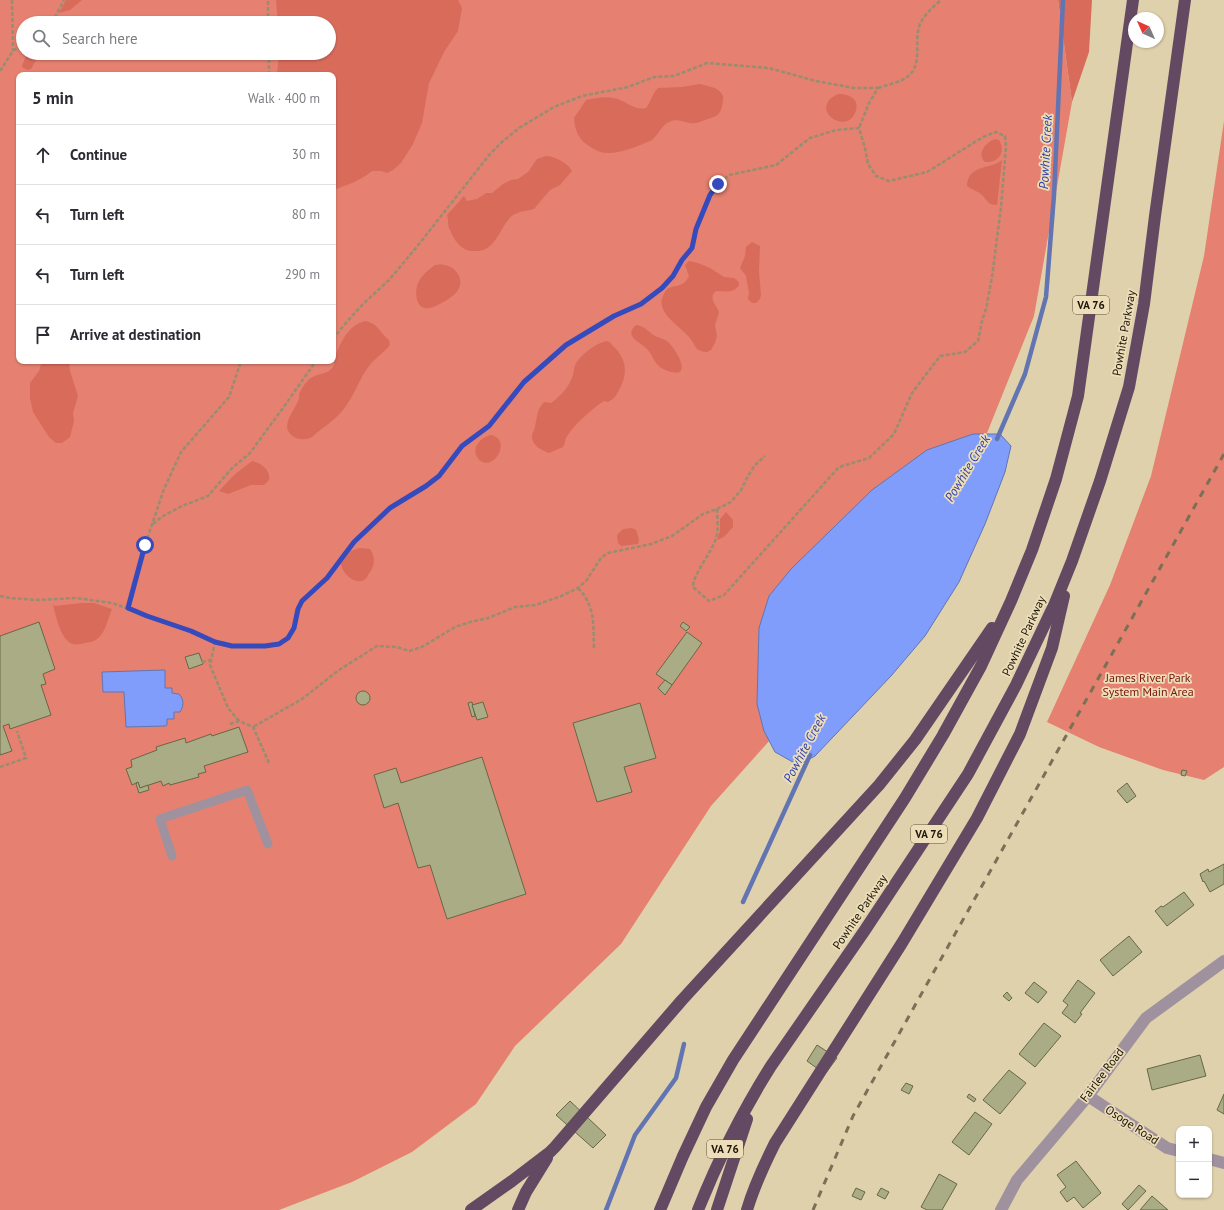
<!DOCTYPE html>
<meta charset="utf-8">
<style>
:root{--surface:#fff;--page:#f2f2f3;--text:#2b2b33;--muted:#7c7c81;--line:#e1e1e2}
body{margin:0;font-family:"PT Sans",sans-serif;background:var(--page);color:var(--text)}
.controls{position:absolute;right:12px;bottom:12px;display:grid;overflow:hidden;border-radius:8px;box-shadow:0 1px 3px #0004}
.controls button{width:36px;height:36px;display:grid;place-items:center;padding:0;border:0;border-bottom:1px solid var(--line);background:var(--surface);color:var(--text);font:20px sans-serif}
.compass{position:absolute;left:1128px;top:12px;width:36px;height:36px;border-radius:50%;background:var(--surface);box-shadow:0 1px 3px #0004;rotate:315deg}
.stop{position:absolute;width:12px;height:12px;margin:-9px;border:3px solid #354bbd;border-radius:50%;background:#fff}
.stop.end{background:#354bbd;border-color:#fff;box-shadow:0 1px 4px #0008}
.list{margin:0;padding:0;list-style:none}
h2{display:flex;justify-content:space-between;align-items:center;height:52px;margin:0;padding:0 16px;font-size:17px}
h2 small{font-size:13px;font-weight:400;color:var(--muted)}
.list li{display:grid;grid-template-columns:26px 1fr auto;gap:12px;align-items:center;box-sizing:border-box;height:60px;padding:0 16px;border-top:1px solid var(--line)}
.list b{display:block;font-size:15px;white-space:nowrap}
.list em{font-size:13px;font-style:normal;color:var(--muted)}
.icon{flex:none;width:22px;height:22px;fill:none;stroke:currentColor;stroke-width:2;stroke-linecap:round;stroke-linejoin:round}
.map{position:relative;flex:none;width:1224px;height:1210px;overflow:hidden}
.search{position:absolute;background:var(--surface);box-shadow:0 1px 3px #0004;left:16px;top:16px;width:320px;height:44px;display:flex;align-items:center;gap:10px;box-sizing:border-box;padding:0 14px;border-radius:22px;color:var(--muted);font-size:15px}
.panel{position:absolute;background:var(--surface);box-shadow:0 1px 3px #0004;left:16px;top:72px;width:320px;height:292px;border-radius:8px}
.map>svg:first-child{display:block}
.green{fill:#e68070;fill-rule:evenodd}
.forest{fill:#d96b5b}
.water{fill:#809dfb;stroke:#6275b2}
.lines{fill:none;stroke-linecap:round;stroke-linejoin:round}
.stream{stroke:#6275b2;stroke-width:4.5}
.building{fill:#aaac86;stroke:#666845}
.path{stroke:#978d70;stroke-width:2.5;stroke-dasharray:4 2;stroke-linecap:butt}
.lane{stroke:#9f929e;stroke-width:9}
.street{stroke:#9f929e;stroke-width:12}
.highway{stroke:#644962;stroke-width:12}
.rail{stroke:#797057;stroke-width:3;stroke-dasharray:7 7;stroke-linecap:butt}
.route{stroke:#354bbd;stroke-width:5}
.labels{text-anchor:middle;stroke-width:3.5;stroke-linejoin:round;paint-order:stroke}
.shield{fill:#eddeb9;stroke:#5b533e;stroke-width:1}
.shield-label{font-size:11px;font-weight:bold;fill:#1c1709}
.street-label{font-size:12px;fill:#1c1709;stroke:#eddeb9}
.park-label{font-size:12px;fill:#78120a;stroke:#eddeb9}
.water-label{font-size:13px;font-style:italic;fill:#2c3ea9;stroke:#eddeb9}
</style>
<div class="map">
<svg width="1224" height="1210" viewBox="0 0 1224 1210">
<rect width="100%" height="100%" fill="#dfd1ac"/>
<g class="green">
<path d="M0 0H1058L1072 102 1034 316 985 438 838 664 711 806 621 944 515 1046 476 1104 412 1152 352 1182 279 1210H0ZM23 23H329V53H23ZM19 75H333V361H19Z"/>
<path d="M1224 121V767L1204 780 1163 770 1099 747 1047 722 1110 585 1151 476 1204 256Z"/>
</g>
<g class="forest">
<path d="M66 0H82L70 10 59 13Z"/>
<path d="M277 0H458L462 8 458 31 444 52 429 83 422 123 413 144 401 163 393 170 387 173 381 171H372C360 181 347 185 333 190V75H277L279 53H329V23H278L276 1Z"/>
<path d="M1058 0H1092L1089 52 1072 102Z"/>
<path d="M27 53H40L31 69 28 70 23 68 22 66Z"/>
<path d="M700 84C707 86 718 87 722 94 724 97 723 102 722 106 721 116 713 117 705 120 700 122 696 124 690 123 682 122 677 118 669 122 661 125 658 137 650 141 638 146 620 154 606 153 601 153 596 150 592 148 580 141 575 133 574 118L586 100C595 98 605 96 614 98 626 100 633 111 646 108 651 102 652 94 658 88L682 87Z"/>
<path d="M838 94C849 94 861 99 855 113 845 136 807 108 838 94Z"/>
<path d="M995 139 999 140C1006 152 999 163 985 162 976 154 986 142 995 139Z"/>
<path d="M546 156C554 156 568 163 572 171L560 185 550 190 534 209C527 211 520 211 513 215 502 223 497 246 483 250 481 251 477 251 474 251 462 252 454 240 450 230 447 225 449 220 447 215L464 196 467 201 477 199 486 193H492L503 184 511 180 518 179 528 172 537 159Z"/>
<path d="M1002 160 997 205C988 205 987 200 982 195 978 191 972 190 967 186 968 164 990 170 1002 160Z"/>
<path d="M752 242 760 246 759 272 761 295 760 299 756 303H752L748 299 749 293 746 276 740 268 745 256 746 247Z"/>
<path d="M689 261 698 263 710 268 724 277 734 278 739 282V285C734 294 725 291 716 291 708 298 716 304 719 312L715 325 717 336 715 343 711 350 707 352C694 351 696 345 689 337 679 325 652 311 665 292 671 282 682 291 689 276L685 265Z"/>
<path d="M435 265C437 265 441 264 444 265 455 266 465 279 458 290 454 297 438 306 430 308 416 311 414 293 418 283 421 276 428 270 435 265Z"/>
<path d="M365 321C379 324 379 332 389 340L390 345C384 353 375 358 369 366 359 379 355 394 346 406 337 419 323 427 312 437 307 440 299 440 294 437 277 426 297 409 299 398 300 394 298 396 300 392 302 388 307 380 311 378 318 373 327 375 333 367 335 363 335 359 336 355 341 341 349 325 365 321Z"/>
<path d="M636 325C644 326 647 330 652 334 657 338 664 338 668 342 677 350 694 380 668 371 654 366 655 359 648 350 643 343 622 337 636 325Z"/>
<path d="M606 341C611 342 611 344 614 347 627 359 628 375 619 390 616 396 614 399 608 402L604 401C591 410 574 424 566 438 565 440 565 444 563 447L549 453C541 450 531 445 532 435 533 432 535 429 535 426 538 415 536 411 544 402L551 403C561 396 569 387 573 375 574 371 574 367 576 363 583 353 595 344 606 341Z"/>
<path d="M42 361H69L70 371 78 396 73 413 74 421 70 437 62 443H56L49 437 33 412 30 398V383L39 371Z"/>
<path d="M492 435C514 443 489 476 477 457 471 447 482 436 492 435Z"/>
<path d="M252 461C261 463 271 470 269 480L264 485H251L228 494 219 491 234 475Z"/>
<path d="M726 512 733 520V527L724 537 717 540 720 531V519Z"/>
<path d="M632 528 636 530 639 539 638 544 621 546 618 543 617 535 623 529Z"/>
<path d="M359 548 370 549C376 558 375 566 368 575 367 577 366 579 364 580 354 585 342 573 341 564L351 551Z"/>
<path d="M81 603H94L112 609C108 618 107 627 101 635 96 641 92 642 85 643 81 644 77 645 73 644 61 641 55 614 53 604L55 606Z"/>
</g>
<g class="water">
<path d="M973 434H1000L1011 446 1005 472 985 524 959 582 925 636 891 676 815 756 798 765 775 752 764 731 757 704 759 628 769 596 791 569 872 490 927 450Z"/>
<path d="M165 670V688H172V693L179 694C184 699 184 706 180 712H174V719H167V725L165 726 126 727 124 692H103L102 672Z"/>
</g>
<g class="lines">
<g class="stream">
<path d="M997 439 1025 374 1046 297 1054 195 1063 0"/>
<path d="M743 902 810 755"/>
<path d="M606 1210 635 1135 676 1078 684 1044"/>
</g>
</g>
<g class="building">
<path d="M39 622 55 669 43 674 46 684 41 685 51 715 10 729 9 724 3 726 12 751 0 755V636Z"/>
<path d="M683 622 690 627 686 631 680 626Z"/>
<path d="M687 632 702 643 672 685 656 674Z"/>
<path d="M199 653 203 664 189 669 185 657Z"/>
<path d="M665 680 672 685 665 695 658 688Z"/>
<circle cx="363" cy="698" r="7"/>
<path d="M472 702 475 716 472 717 468 703Z"/>
<path d="M483 702 488 717 477 720 472 705Z"/>
<path d="M640 703 656 758 624 767 632 792 597 802 573 723Z"/>
<path d="M239 727 248 752 204 766 206 772 198 774 199 777 170 785 169 783 163 786 161 781 140 788 138 782 132 785 126 769 132 767 131 760 157 750 156 747 185 738 186 743 211 734 212 736Z"/>
<path d="M482 757 526 894 447 919 430 865 418 868 398 803 384 808 374 775 396 768 401 783Z"/>
<path d="M1182 770 1187 771 1185 776 1181 775Z"/>
<path d="M138 782 140 788 148 785 149 790 139 793 136 784Z"/>
<path d="M1127 783 1136 796 1127 803 1117 791Z"/>
<path d="M1224 864V884L1210 892 1204 881 1203 882 1200 874 1208 869 1209 872Z"/>
<path d="M1184 892 1194 905 1167 926 1155 911 1161 906 1163 907Z"/>
<path d="M1129 936 1142 952 1113 976 1100 960Z"/>
<path d="M1078 980 1095 993 1080 1013 1082 1014 1075 1023 1062 1013 1068 1005 1063 1001Z"/>
<path d="M1034 982 1047 992 1038 1003 1025 993Z"/>
<path d="M1007 992 1012 998 1009 1001 1003 996Z"/>
<path d="M1044 1023 1061 1036 1035 1067 1019 1054Z"/>
<path d="M817 1045 837 1058 825 1074 807 1061Z"/>
<path d="M1200 1055 1206 1076 1152 1090 1147 1069Z"/>
<path d="M1009 1070 1026 1083 1000 1114 983 1100Z"/>
<path d="M906 1083 913 1086 909 1094 901 1090Z"/>
<path d="M969 1094 976 1099 974 1102 967 1097Z"/>
<path d="M1224 1094V1114L1217 1110Z"/>
<path d="M570 1101 606 1135 593 1148 556 1115Z"/>
<path d="M975 1112 992 1124 969 1155 952 1142Z"/>
<path d="M1076 1161 1101 1193 1083 1208 1074 1197 1067 1202 1060 1192 1066 1187 1057 1175Z"/>
<path d="M939 1174 957 1184 942 1210H927L921 1207Z"/>
<path d="M1139 1185 1146 1191 1128 1210 1122 1204Z"/>
<path d="M856 1188 865 1192 861 1200 852 1196Z"/>
<path d="M881 1188 889 1192 885 1199 877 1195Z"/>
<path d="M1152 1196 1168 1210H1140Z"/>
</g>
<g class="lines">
<g class="path">
<path d="M12 0 13 51"/>
<path d="M52 23 64 0"/>
<path d="M268 23V0"/>
<path d="M269 53V75"/>
<path d="M0 71 13 51 23 44"/>
<path d="M878 88C886 85 901 82 907 77 924 65 913 41 920 24 924 15 933 7 941 0"/>
<path d="M333 339 344 325 363 304 389 280 415 249 490 154 502 142 519 128 554 107 582 96 628 87 654 77 674 76 707 63 769 68 816 81 854 88H878L869 103 859 128"/>
<path d="M717 509 731 502 741 490 748 476 755 465 765 456"/>
<path d="M153 524 163 516 182 506 208 496 232 468 250 453 283 408 316 361"/>
<path d="M578 588C596 607 593 624 594 649"/>
<path d="M0 596 10 598 38 600 76 598 112 603 191 631 215 642 210 665 228 708 239 721"/>
<path d="M129 608 145 545 164 489 181 452 229 397 241 361"/>
<path d="M215 642 232 646 265 647 279 643 288 638 294 628 298 609 302 601 327 578 354 542 390 508 426 486 439 476 463 446 489 425 525 382 566 345 614 317 641 304 662 288 673 276 682 259 692 248 696 229 710 195 718 184 729 175 776 165 810 138 836 130 859 128 865 148 868 164 876 176 889 181 927 172 983 137 996 132 1005 136 1006 146 1001 207 992 277 986 309 982 321 978 341 965 352 940 356 912 393 894 434 869 458 839 467 724 595 709 601 693 587C692 576 712 552 716 538 719 530 717 518 717 509L703 514 672 536 651 544 608 553 601 558 586 581 578 588 559 597 535 605 515 607 488 618 470 622 455 627 422 647 409 651 397 647 377 646 339 670 302 699 253 727"/>
<path d="M202 662 211 660"/>
<path d="M230 724 239 721 253 727 269 763"/>
<path d="M0 767 26 758 17 731"/>
</g>
<path class="lane" d="M172 856 160 819 247 790 268 844"/>
<g class="street">
<path d="M1088 1096 1167 1148 1179 1151"/>
<path d="M1209 1159 1224 1163"/>
<path d="M1001 1210 1017 1180 1088 1096 1146 1018 1224 961"/>
</g>
<g class="highway">
<path d="M471 1210 512 1181 550 1152 555 1147 682 1000 879 785 915 740 992 628"/>
<path d="M518 1210 526 1192 547 1158"/>
<path d="M660 1210 683 1156 706 1107 733 1060 905 798 943 735 981 666 1011 601 1032 550 1056 479 1078 396 1133 0"/>
<path d="M698 1210C718 1160 742 1112 771 1066L865 930 968 774 1016 685 1055 603 1072 561 1100 481 1129 387 1144 304 1155 216 1185 0"/>
<path d="M717 1210 747 1119"/>
<path d="M747 1210C754 1186 764 1165 775 1143L902 943 977 818 1020 734 1052 648 1064 596"/>
</g>
<path class="rail" d="M813 1210 853 1116 1224 454"/>
</g>
<g class="lines">
<path class="route" d="M145 545 128 608 147 616 191 631 215 642 232 646H265L279 644 288 638 294 628 298 609 302 601 327 578 354 542 390 508 426 486 439 476 462 446 489 426 524 382 566 345 614 316 641 304 662 288 673 276 682 260 692 248 696 229 710 195 718 184"/>
</g>
<g class="labels">
<g class="shield">
<rect x="1073" y="296" width="36" height="18" rx="3"/>
<rect x="911" y="825" width="36" height="18" rx="3"/>
<rect x="707" y="1140" width="36" height="18" rx="3"/>
</g>
<g class="shield-label">
<text x="1091" y="309">VA 76</text>
<text x="929" y="838">VA 76</text>
<text x="725" y="1153">VA 76</text>
</g>
<g class="street-label">
<text transform="translate(1124 333) rotate(-80)" y="4">Powhite Parkway</text>
<text transform="translate(1024 636) rotate(-65)" y="4">Powhite Parkway</text>
<text transform="translate(860 912) rotate(-56)" y="4">Powhite Parkway</text>
<text transform="translate(1102 1075) rotate(-53)" y="4">Fairlee Road</text>
<text transform="translate(1132 1125) rotate(33)" y="4">Osoge Road</text>
</g>
<g class="park-label">
<text x="1148" y="682">James River Park<tspan x="1148" dy="14">System Main Area</tspan></text>
</g>
<g class="water-label">
<text transform="translate(1045 152) rotate(-87)" y="5">Powhite Creek</text>
<text transform="translate(967 468) rotate(-59)" y="5">Powhite Creek</text>
<text transform="translate(804 748) rotate(-62)" y="5">Powhite Creek</text>
</g>
</g>
</svg>
<div class="controls">
<button>+</button>
<button>−</button>
</div>
<svg class="compass" viewBox="-18 -18 36 36"><path d="M0-13l5 13h-10z" fill="#e53935"/><path d="M0 13l5-13h-10z" fill="#7c7c81"/></svg>
<div class="stop" style="left:145px;top:545px"></div>
<div class="stop end" style="left:718px;top:184px"></div>
<div class="search"><svg class="icon" aria-label="search" viewBox="0 0 24 24"><circle cx="10" cy="10" r="6"/><path d="M15 15l6 6"/></svg>Search here</div>
<section class="panel">
<h2>5 min<small>Walk · 400 m</small></h2>
<ul class="list">
<li><svg class="icon" aria-label="ahead" viewBox="0 0 24 24"><path d="M12 20V5M6 11l6-6 6 6"/></svg><div><b>Continue</b></div><em>30 m</em></li>
<li><svg class="icon" aria-label="left" viewBox="0 0 24 24"><path d="M17 20v-9H6M10 6l-5 5 5 5"/></svg><div><b>Turn left</b></div><em>80 m</em></li>
<li><svg class="icon" aria-label="left" viewBox="0 0 24 24"><path d="M17 20v-9H6M10 6l-5 5 5 5"/></svg><div><b>Turn left</b></div><em>290 m</em></li>
<li><svg class="icon" aria-label="arrive" viewBox="0 0 24 24"><path d="M6 21V4h12l-3 4 3 4H6"/></svg><div><b>Arrive at destination</b></div></li>
</ul>
</section>
</div>
